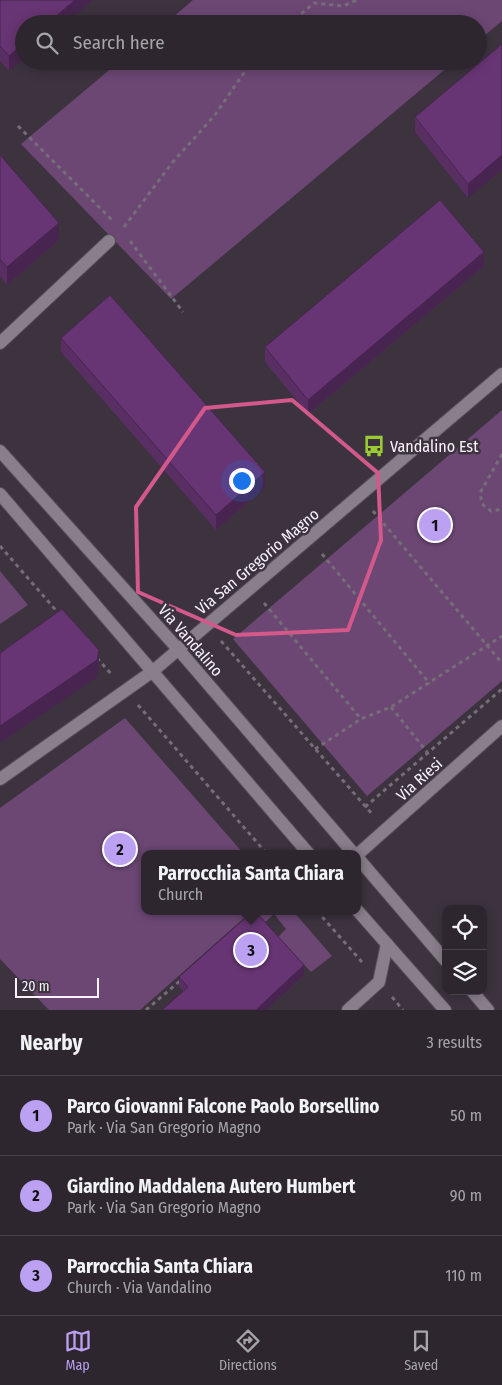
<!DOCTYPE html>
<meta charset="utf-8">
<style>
:root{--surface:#2d262f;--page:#352e37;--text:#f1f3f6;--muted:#a7a5aa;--line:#48434b;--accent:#bca0f2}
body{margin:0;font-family:"Fira Sans Condensed",sans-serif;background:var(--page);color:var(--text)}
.controls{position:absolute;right:15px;bottom:15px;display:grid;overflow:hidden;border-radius:10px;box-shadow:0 2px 12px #0003}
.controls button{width:45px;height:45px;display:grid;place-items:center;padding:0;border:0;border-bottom:1px solid var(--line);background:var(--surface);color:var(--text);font:25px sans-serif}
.scale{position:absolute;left:15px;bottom:12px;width:84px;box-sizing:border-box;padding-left:5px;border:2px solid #f8f2f9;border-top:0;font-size:14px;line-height:18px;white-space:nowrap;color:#f8f2f9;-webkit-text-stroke:4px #3c333f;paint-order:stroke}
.you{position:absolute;left:241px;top:480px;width:18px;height:18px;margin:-12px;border:4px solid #fff;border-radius:50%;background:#1a73e8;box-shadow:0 0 0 8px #1a73e833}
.badge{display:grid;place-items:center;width:32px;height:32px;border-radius:50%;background:var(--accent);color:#111;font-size:16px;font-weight:700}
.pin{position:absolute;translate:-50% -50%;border:2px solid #fff;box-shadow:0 1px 5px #0006}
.popup{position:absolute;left:141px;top:850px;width:220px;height:65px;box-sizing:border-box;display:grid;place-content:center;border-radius:10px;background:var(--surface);filter:drop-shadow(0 1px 4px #0005);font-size:16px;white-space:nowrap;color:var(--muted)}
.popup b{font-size:19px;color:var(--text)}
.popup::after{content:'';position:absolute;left:50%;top:100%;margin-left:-10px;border:10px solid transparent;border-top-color:var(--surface)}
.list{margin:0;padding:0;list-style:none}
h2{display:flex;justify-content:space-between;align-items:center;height:65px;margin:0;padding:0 20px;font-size:21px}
h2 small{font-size:16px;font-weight:400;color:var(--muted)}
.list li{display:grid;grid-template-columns:32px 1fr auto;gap:15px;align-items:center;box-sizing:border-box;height:80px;padding:0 20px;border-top:1px solid var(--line)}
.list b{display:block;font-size:19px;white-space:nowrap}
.list p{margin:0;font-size:16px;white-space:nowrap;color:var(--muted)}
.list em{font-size:16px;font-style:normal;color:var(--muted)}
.icon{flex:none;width:28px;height:28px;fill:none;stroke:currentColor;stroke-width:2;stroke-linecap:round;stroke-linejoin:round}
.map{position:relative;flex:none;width:502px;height:1010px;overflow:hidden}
.search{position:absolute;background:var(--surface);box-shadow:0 2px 12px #0003;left:15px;right:15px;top:15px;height:55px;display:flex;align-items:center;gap:12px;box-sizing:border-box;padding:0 18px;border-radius:28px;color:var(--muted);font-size:19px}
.sheet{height:305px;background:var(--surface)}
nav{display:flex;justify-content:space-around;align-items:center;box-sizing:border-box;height:70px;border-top:1px solid var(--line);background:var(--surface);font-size:14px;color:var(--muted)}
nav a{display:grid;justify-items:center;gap:2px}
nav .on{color:var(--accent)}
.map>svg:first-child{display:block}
.green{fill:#6c4774}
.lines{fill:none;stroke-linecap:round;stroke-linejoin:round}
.lane-casing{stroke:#564f58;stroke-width:14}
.street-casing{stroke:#564f58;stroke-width:14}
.secondary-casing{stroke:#564f58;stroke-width:14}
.path{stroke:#756d78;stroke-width:3;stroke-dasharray:4 4;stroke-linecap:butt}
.lane{stroke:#897e8b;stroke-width:12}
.street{stroke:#897e8b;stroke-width:12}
.secondary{stroke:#897e8b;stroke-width:12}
.wall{fill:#592e63}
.shaded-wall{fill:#482550}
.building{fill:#673573;stroke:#482550}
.marked{fill:none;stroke:#d2598a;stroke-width:4;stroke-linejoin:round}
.labels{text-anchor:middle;stroke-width:5;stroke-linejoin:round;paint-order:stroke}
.poi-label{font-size:16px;fill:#f8f2f9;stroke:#3c333f;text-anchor:start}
.street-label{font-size:16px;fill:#f8f2f9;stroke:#3c333f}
</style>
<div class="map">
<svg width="502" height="1010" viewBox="0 0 502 1010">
<rect width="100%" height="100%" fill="#3c333f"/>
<g class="green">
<path d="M193 0H502V21L478 41V24H165Z"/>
<path d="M120 61H455L171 299 21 144Z"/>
<path d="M502 410V681L367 796 233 639Z"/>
<path d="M0 571 28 605 0 624Z"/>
<path d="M125 718 244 854H145V911H252L140 1010H49L0 959V808Z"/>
<path d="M262 911H293L332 956 311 972 278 937 286 929 274 914 261 926 254 919Z"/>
</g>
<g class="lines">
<g class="lane-casing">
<path id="lane" d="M348 1010 379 982 387 944"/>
</g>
<g class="street-casing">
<g id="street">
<path d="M0 343 109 241"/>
<path d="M0 779 153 671 502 374"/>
<path d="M357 855 502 726"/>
</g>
</g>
<g class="secondary-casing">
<g id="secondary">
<path d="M0 451 178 649 354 854"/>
<path d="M0 494 309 854"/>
<path d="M357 857 446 961"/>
<path d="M357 910 445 1010"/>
<path d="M472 991 488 1010"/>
</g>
</g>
<g class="path">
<path d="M289 24 314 3 343 6 357 0"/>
<path d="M18 126 113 221"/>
<path d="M124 227 172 163 215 115 252 61"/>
<path d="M130 241 183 312"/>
<path d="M502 454 480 493 482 504 491 511 502 509"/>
<path d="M373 511 502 663"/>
<path d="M0 546 60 615"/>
<path d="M322 554 430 684"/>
<path d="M264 603 361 719"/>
<path d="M221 641 373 815"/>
<path d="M97 658 113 676"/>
<path d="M138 705 267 854"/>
<path d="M391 707 427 752"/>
<path d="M315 749 361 719 391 707 502 636"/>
<path d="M365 807 502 689"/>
<path d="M317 911 362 962"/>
<path d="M392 997 403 1010"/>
<path d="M146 1010 181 980"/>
</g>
<use href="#lane" class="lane"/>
<use href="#street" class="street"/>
<use href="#secondary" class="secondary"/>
</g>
<g class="wall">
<path d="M0 0H93L65 24H24L9 71 0 61Z"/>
<path d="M502 44 468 198 415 132V117Z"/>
<path d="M0 155 59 240 7 285 0 276Z"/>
<path d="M484 266 308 414 265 362V347Z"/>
<path d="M61 338 265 487 216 530 61 352Z"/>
<path d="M304 975 183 991 179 986V977Z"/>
</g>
<g class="shaded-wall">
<path d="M75 0H93L65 24H47Z"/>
<path d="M24 43V58L9 71V56Z"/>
<path d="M502 155V170L468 198V184Z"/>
<path d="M59 223V240L7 285V267Z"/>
<path d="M484 252V266L308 414V400Z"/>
<path d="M265 472V487L216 530V515Z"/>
<path d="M99 650V667L97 677 0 743V726Z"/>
<path d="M304 965V975L266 1010H256Z"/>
</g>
<g class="building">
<path d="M0 0H75L47 24H24V43L9 56 0 46Z"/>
<path d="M502 44V155L468 184 415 117Z"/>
<path d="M0 155 59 223 7 267 0 259Z"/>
<path d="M440 200 484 252 308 400 265 347Z"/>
<path d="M110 295 265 472 216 515 61 338Z"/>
<path d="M62 609 99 650 97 660 0 726V653Z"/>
<path d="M253 911H255L304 965 256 1010H162L188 987 179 977Z"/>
</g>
<path class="marked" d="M292 400 378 473 381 540 348 630 236 635 138 592 136 507 205 408Z"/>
<defs>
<g id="bus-bare" transform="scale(1.725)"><path d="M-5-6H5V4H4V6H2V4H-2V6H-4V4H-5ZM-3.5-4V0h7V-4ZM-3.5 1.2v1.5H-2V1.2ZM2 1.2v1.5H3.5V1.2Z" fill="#9acb34" stroke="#3c333f" stroke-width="2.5" paint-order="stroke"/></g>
</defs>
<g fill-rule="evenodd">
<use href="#bus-bare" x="374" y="446"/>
</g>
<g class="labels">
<g class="poi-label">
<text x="390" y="452">Vandalino Est</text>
</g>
<g class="street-label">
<text transform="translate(257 561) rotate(-40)" y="6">Via San Gregorio Magno</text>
<text transform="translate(191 640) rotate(49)" y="6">Via Vandalino</text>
<text transform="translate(419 779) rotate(-42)" y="6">Via Riesi</text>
</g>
</g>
</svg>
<div class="controls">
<button><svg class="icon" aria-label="locate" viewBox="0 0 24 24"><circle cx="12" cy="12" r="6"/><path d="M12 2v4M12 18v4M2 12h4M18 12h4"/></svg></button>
<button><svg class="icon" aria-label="layers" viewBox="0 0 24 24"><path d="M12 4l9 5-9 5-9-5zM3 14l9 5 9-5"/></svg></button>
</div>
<div class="scale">20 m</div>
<div class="you"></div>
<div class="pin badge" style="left:435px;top:525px">1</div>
<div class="pin badge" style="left:120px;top:849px">2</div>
<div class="pin badge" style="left:251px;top:950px">3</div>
<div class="popup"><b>Parrocchia Santa Chiara</b>Church</div>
<div class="search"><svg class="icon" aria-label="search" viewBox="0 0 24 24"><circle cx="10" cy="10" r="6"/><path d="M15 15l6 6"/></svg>Search here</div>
</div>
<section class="sheet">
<h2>Nearby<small>3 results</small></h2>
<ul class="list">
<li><span class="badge">1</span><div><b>Parco Giovanni Falcone Paolo Borsellino</b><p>Park · Via San Gregorio Magno</p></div><em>50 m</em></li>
<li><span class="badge">2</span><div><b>Giardino Maddalena Autero Humbert</b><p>Park · Via San Gregorio Magno</p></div><em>90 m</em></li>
<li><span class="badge">3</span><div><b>Parrocchia Santa Chiara</b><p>Church · Via Vandalino</p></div><em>110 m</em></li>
</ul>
</section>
<nav>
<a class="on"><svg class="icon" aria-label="map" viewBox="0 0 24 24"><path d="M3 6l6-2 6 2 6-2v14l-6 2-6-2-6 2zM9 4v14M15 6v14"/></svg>Map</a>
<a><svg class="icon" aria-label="directions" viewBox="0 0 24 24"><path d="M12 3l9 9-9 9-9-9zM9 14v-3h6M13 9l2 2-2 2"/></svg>Directions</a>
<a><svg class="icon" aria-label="saved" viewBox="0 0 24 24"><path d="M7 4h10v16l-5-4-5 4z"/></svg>Saved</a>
</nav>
